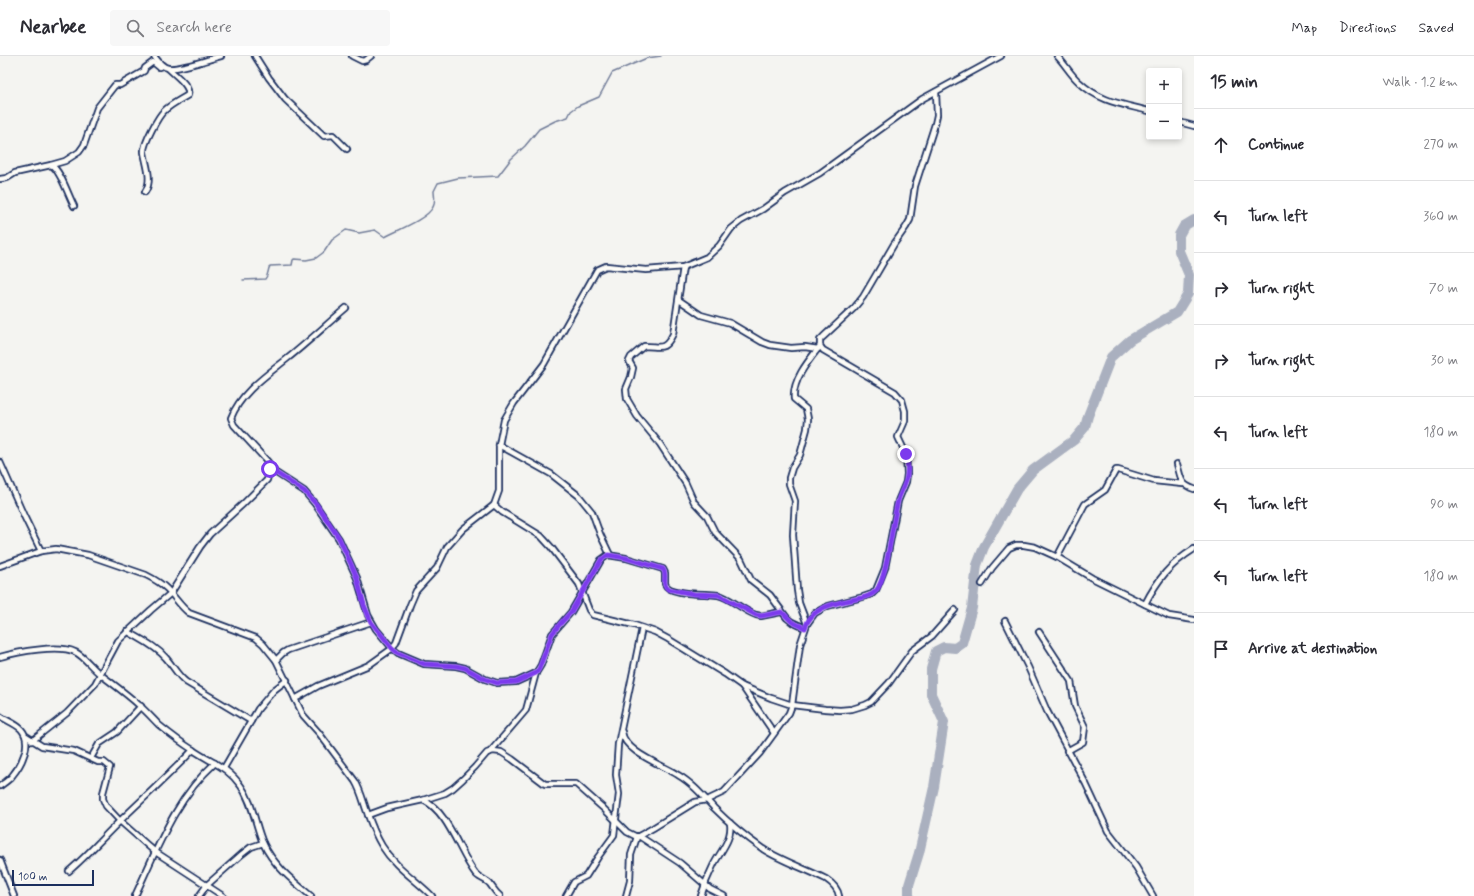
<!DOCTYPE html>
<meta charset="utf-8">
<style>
:root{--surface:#fff;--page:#f7f7f7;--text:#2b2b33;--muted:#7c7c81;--line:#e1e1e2}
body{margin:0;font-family:Mynerve,sans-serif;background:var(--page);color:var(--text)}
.controls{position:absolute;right:12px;top:12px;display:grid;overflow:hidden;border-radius:4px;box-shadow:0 2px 6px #0003}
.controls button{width:36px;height:36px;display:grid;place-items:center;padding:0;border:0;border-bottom:1px solid var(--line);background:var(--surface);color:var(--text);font:20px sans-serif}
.scale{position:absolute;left:12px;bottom:10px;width:82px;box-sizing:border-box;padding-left:4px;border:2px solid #1b2f5e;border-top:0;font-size:11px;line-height:14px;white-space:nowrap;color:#1b2f5e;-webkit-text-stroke:3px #fdfcf7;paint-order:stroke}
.stop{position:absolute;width:12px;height:12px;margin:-9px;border:3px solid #7c3aed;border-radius:50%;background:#fff}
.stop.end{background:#7c3aed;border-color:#fff;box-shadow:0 1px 4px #0008}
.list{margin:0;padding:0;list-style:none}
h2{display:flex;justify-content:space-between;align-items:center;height:52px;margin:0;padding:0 16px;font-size:17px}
h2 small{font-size:13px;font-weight:400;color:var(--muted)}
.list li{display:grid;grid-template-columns:26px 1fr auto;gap:12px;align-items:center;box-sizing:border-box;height:72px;padding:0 16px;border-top:1px solid var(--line)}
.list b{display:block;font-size:15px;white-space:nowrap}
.list em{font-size:13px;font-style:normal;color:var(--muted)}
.icon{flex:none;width:22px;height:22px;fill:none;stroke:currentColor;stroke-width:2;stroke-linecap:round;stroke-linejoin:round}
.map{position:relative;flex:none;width:1194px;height:840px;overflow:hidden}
header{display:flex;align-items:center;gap:24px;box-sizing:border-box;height:56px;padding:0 20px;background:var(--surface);border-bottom:1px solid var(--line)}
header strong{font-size:19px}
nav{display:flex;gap:22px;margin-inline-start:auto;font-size:14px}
.search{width:280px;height:36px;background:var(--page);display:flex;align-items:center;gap:10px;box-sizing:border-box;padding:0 14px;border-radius:4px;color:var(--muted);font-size:15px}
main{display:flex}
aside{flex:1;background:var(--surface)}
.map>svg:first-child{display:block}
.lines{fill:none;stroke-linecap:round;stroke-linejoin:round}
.stream{stroke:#717c98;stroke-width:1.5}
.river{stroke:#aab0bf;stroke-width:10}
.minor-casing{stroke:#1b2f5e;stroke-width:8}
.minor{stroke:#fdfcf7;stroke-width:4.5}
.route{stroke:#7c3aed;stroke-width:5}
</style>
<header>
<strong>Nearbee</strong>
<div class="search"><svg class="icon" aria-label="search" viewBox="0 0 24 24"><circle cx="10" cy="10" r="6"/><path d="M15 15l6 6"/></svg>Search here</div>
<nav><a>Map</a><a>Directions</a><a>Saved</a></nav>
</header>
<main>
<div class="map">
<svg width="1194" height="840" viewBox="0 0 1194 840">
<rect width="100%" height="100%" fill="#f4f4f1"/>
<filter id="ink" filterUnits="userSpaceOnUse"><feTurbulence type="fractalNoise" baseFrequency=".025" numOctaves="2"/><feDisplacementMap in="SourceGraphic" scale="8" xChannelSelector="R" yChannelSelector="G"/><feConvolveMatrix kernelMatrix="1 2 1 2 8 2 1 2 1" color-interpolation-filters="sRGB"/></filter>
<g filter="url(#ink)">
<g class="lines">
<path class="stream" d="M243 224 265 223C269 219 267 215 270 210L292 209 293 204 294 203 306 204 316 202 324 196 332 184 346 174 359 177 375 174 385 181C398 174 427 163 433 151 436 146 434 140 434 135L438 127 458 122 498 120 511 103 525 90 539 73 555 65 568 61 571 55 578 50 599 41 612 17 647 2 661 0"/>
<path class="river" d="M909 840V829L919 797 934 731 944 666 931 638V613L936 595 944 591 955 592 962 587 972 552 977 509 984 491 1017 433 1033 414 1074 384 1085 371 1088 360 1111 301 1130 284 1177 256 1188 238 1189 219 1179 195V179L1184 170 1194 164"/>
<g class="minor-casing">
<g id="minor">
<path d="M154 0C158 5 162 11 168 12 179 14 209 3 221 0"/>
<path d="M255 0 269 22 285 43 324 80 333 79 347 93"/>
<path d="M352 0 362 5 366 4 371 0"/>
<path d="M1057 0C1065 8 1070 18 1079 26 1100 46 1122 48 1149 55"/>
<path d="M1179 66 1194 70"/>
<path d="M51 109 65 105 79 96 84 89 97 52 115 29H120L144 15 145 12 153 6 159 11 162 10"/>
<path d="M0 123 7 122 15 117 51 109C60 113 69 141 74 150"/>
<path d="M145 136C153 124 146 109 144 96 143 89 158 60 164 55 171 48 180 44 188 39 191 30 175 19 169 13"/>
<path d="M683 211 673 278C664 296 660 290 644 290L631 301 629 305 633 312 631 321 626 333 627 343 637 360 660 388 686 428 694 446 707 460 715 476 741 503 751 524 770 539 787 562 792 566 805 572"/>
<path d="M679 244 701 259 730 267 762 286 770 289 791 292 805 291 818 293"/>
<path d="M499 389 551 418 579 440 592 456 600 478 610 499"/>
<path d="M0 406 24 460 41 495"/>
<path d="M1177 408C1181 421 1180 429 1194 433"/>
<path d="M270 413 304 435 315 448 339 483 357 522 368 559 376 573 392 592 398 597 424 608 456 610 465 612 485 623 497 627 516 626 536 617 541 609 552 578 571 556 601 504 608 499 626 502 663 513 665 517V528C670 540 706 537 718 539 730 541 743 555 756 559L761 560 781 556"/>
<path d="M494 449 502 456 541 480 551 491 579 528 589 554 593 559 634 569 655 576 668 583 725 618 742 630 771 642 792 649 825 653 840 654 852 653 865 649 871 646 889 627 912 595 932 580 955 554"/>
<path d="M1057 501 1085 448 1105 434 1116 414H1118L1154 425 1183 428"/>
<path d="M0 510 41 495 56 493 88 499 146 519C154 523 161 527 167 533 175 541 180 550 189 557L256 582 263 588 276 604 303 659 319 677 355 725C361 735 363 745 367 756 371 768 376 780 382 790 395 811 415 823 432 840"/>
<path d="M982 528 992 512 1009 492 1016 489H1024L1035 491 1057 501 1092 522 1169 560 1194 564"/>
<path d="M1145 548C1158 523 1170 508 1194 493"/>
<path d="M1005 565 1028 611 1047 655 1086 728 1108 775 1136 811 1153 840"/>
<path d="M807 568 799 547 797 534 793 479 795 445 789 428V422L792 412 800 399 807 373 808 363 806 353 794 343C792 324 809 304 820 290"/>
<path d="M127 575C140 583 156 590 166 602 173 610 177 619 186 626L251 665"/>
<path d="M1039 576 1071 625 1075 650 1085 671 1083 686 1067 695"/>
<path d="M0 601C17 596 59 588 75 596 84 600 91 611 100 618 113 628 127 638 140 650 147 656 153 663 159 669 170 678 182 687 193 694 212 707 228 711 241 730 253 747 255 768 263 787 273 809 293 825 311 840"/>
<path d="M276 604 283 597 288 594 371 566"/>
<path d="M742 630 774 677"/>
<path d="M295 643 318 630 369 609 390 594 396 587 410 549 416 535 437 512 447 491 463 473 494 449 499 435V389L504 364 514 347 544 308 597 214 606 210 646 214 683 211 707 201 719 190 731 173 741 165 763 153 785 137 820 117 922 43 1001 0"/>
<path d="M0 660C7 665 15 667 21 673 33 686 22 708 12 720 9 724 4 727 0 730"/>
<path d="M622 676C624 696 663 709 678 719 692 727 703 740 714 752 729 767 746 781 763 793 782 805 806 813 826 823 832 827 838 832 839 840"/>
<path d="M26 680 42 690 74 695 98 706H104L110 711 103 737V743L106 750 120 765 154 795 223 840"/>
<path d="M32 685 67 657 95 628 118 585 151 554 171 537 200 491 210 478 243 448 267 424 270 413 268 406 234 369 231 362C241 336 267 319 288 302 308 286 327 268 346 252"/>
<path d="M490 696 526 654 536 617"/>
<path d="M91 702 99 688 117 676 141 650"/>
<path d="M224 712 258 653 274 634 287 624"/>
<path d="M423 744C448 755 459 796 475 817 478 822 486 823 490 828 493 832 495 836 500 840"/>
<path d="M368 759 387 752 423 744 445 737 453 732 463 723 475 711 487 697 493 695 501 696 512 703 545 728H576L603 752 627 776 637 781 653 772 695 746 707 744 724 736 760 697 789 657 792 649 800 589 807 568 815 557 828 550 863 541 872 538 876 534 885 512 898 445 906 426 907 418 906 398 898 381 905 365V355L902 344 895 336 823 294 820 290V284L823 281 854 252 863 241 894 188 906 171 910 164 915 130 935 68 937 59 936 36"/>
<path d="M639 780 680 807 710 833 724 840"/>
<path d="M0 804 14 840"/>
<path d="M69 815C88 799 104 780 122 763 146 740 170 718 193 694"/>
<path d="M135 840C157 793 175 743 215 707"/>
<path d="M199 840 207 829 242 798 251 791 263 787"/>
<path d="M566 840 574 826 586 820 598 801 614 779 619 738 616 719 618 688 642 572"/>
<path d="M626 840 630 825 631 799 637 781"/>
<path d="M701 840C704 830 708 820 713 810 719 797 733 783 730 767"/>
</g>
</g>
<use href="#minor" class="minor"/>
</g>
</g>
<g class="lines" filter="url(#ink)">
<path class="route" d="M270 413 304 435 316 448 339 482 350 506 357 522 364 549 371 566 392 592 398 597 424 608 456 610 465 612 485 623 497 627 516 626 536 617 539 613 552 578 560 568 571 556 601 504 608 499 626 502 663 513C668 519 661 527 668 533L694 538 719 539 756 559 761 560 782 556 792 566 805 572C812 550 837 547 856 543 863 542 871 540 876 535 888 520 892 466 898 445 900 436 906 429 907 419 908 412 908 405 906 398"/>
</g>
</svg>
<div class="controls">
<button>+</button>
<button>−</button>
</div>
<div class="scale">100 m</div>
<div class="stop" style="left:270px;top:413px"></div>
<div class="stop end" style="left:906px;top:398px"></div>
</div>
<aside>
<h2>15 min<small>Walk · 1.2 km</small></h2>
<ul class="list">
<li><svg class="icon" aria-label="ahead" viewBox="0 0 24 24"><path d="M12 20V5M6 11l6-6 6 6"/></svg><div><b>Continue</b></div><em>270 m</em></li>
<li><svg class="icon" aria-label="left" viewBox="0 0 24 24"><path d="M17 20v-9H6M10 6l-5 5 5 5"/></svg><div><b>Turn left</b></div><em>360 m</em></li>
<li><svg class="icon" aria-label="right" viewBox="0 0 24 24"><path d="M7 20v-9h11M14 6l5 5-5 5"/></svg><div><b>Turn right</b></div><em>70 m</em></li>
<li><svg class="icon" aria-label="right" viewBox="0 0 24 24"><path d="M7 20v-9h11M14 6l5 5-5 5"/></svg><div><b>Turn right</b></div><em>30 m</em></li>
<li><svg class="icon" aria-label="left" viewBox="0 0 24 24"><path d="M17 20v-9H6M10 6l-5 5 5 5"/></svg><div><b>Turn left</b></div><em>180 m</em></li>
<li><svg class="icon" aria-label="left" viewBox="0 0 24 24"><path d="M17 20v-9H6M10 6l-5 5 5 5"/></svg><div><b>Turn left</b></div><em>90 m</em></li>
<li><svg class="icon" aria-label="left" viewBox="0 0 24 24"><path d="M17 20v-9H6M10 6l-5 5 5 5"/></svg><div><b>Turn left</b></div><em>180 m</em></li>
<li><svg class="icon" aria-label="arrive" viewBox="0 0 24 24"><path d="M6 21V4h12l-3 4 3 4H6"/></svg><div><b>Arrive at destination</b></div></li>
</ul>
</aside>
</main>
